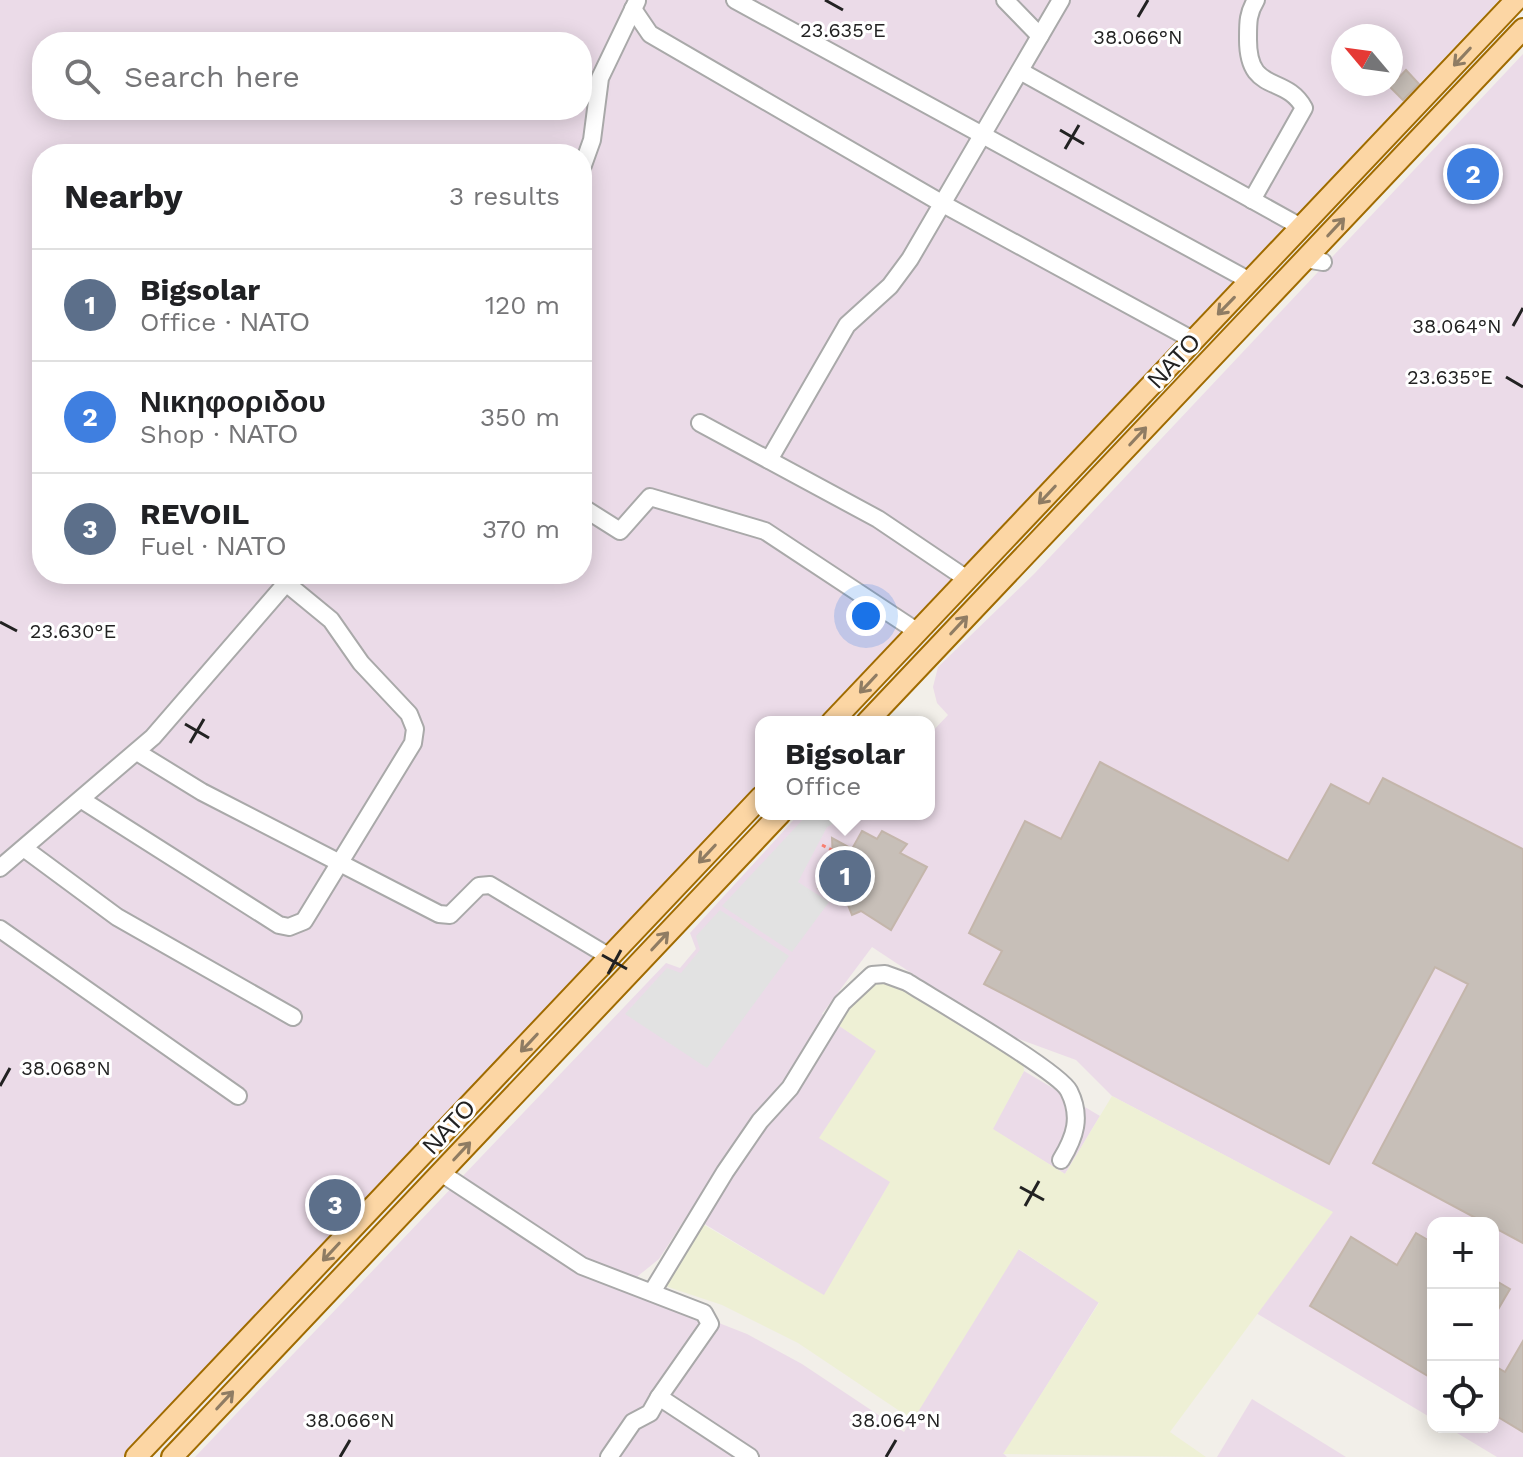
<!DOCTYPE html>
<meta charset="utf-8">
<style>
:root{--surface:#fff;--page:#f6f6f6;--text:#202124;--muted:#757577;--line:#e0e0e0;--accent:#111827}
body{margin:0;font-family:"Work Sans",sans-serif;background:var(--page);color:var(--text)}
.controls{position:absolute;right:24px;bottom:24px;display:grid;overflow:hidden;border-radius:16px;box-shadow:0 4px 20px #0003}
.controls button{width:72px;height:72px;display:grid;place-items:center;padding:0;border:0;border-bottom:2px solid var(--line);background:var(--surface);color:var(--text);font:40px sans-serif}
.compass{position:absolute;left:1331px;top:24px;width:72px;height:72px;border-radius:50%;background:var(--surface);box-shadow:0 4px 20px #0003;rotate:299deg}
.you{position:absolute;left:866px;top:616px;width:28px;height:28px;margin:-20px;border:6px solid #fff;border-radius:50%;background:#1a73e8;box-shadow:0 0 0 12px #1a73e833}
.badge{display:grid;place-items:center;width:52px;height:52px;border-radius:50%;background:var(--accent);color:#fff;font-size:26px;font-weight:700}
.pin{position:absolute;translate:-50% -50%;border:4px solid #fff;box-shadow:0 2px 8px #0006}
.popup{position:absolute;left:755px;top:716px;width:180px;height:104px;box-sizing:border-box;display:grid;place-content:center;border-radius:16px;background:var(--surface);filter:drop-shadow(0 2px 6px #0005);font-size:26px;white-space:nowrap;color:var(--muted)}
.popup b{font-size:30px;color:var(--text)}
.popup::after{content:'';position:absolute;left:50%;top:100%;margin-left:-16px;border:16px solid transparent;border-top-color:var(--surface)}
.list{margin:0;padding:0;list-style:none}
h2{display:flex;justify-content:space-between;align-items:center;height:104px;margin:0;padding:0 32px;font-size:34px}
h2 small{font-size:26px;font-weight:400;color:var(--muted)}
.list li{display:grid;grid-template-columns:52px 1fr auto;gap:24px;align-items:center;box-sizing:border-box;height:112px;padding:0 32px;border-top:2px solid var(--line)}
.list b{display:block;font-size:30px;white-space:nowrap}
.list p{margin:0;font-size:26px;white-space:nowrap;color:var(--muted)}
.list em{font-size:26px;font-style:normal;color:var(--muted)}
.icon{flex:none;width:44px;height:44px;fill:none;stroke:currentColor;stroke-width:2;stroke-linecap:round;stroke-linejoin:round}
.map{position:relative;flex:none;width:1523px;height:1457px;overflow:hidden}
.search{position:absolute;background:var(--surface);box-shadow:0 4px 20px #0003;left:32px;top:32px;width:560px;height:88px;display:flex;align-items:center;gap:20px;box-sizing:border-box;padding:0 28px;border-radius:32px;color:var(--muted);font-size:30px}
.panel{position:absolute;background:var(--surface);box-shadow:0 4px 20px #0003;left:32px;top:144px;width:560px;height:440px;border-radius:32px}
.map>svg:first-child{display:block}
.industrial{fill:#ebdbe8;fill-rule:evenodd}
.farmland{fill:#eef0d5}
.parking{fill:#e2e2e2}
.building{fill:#c7bfb8;stroke:#c4b6ab;stroke-width:2}
.lines{fill:none;stroke-linecap:round;stroke-linejoin:round}
.minor-casing{stroke:#a9a9a9;stroke-width:20}
.major-casing{stroke:#a06b00;stroke-width:24}
.path{stroke:#fa8072;stroke-width:3;stroke-dasharray:4 4;stroke-linecap:butt}
.minor{stroke:#fff;stroke-width:16}
.major{stroke:#fcd6a4;stroke-width:20}
.oneway{stroke:#8f7c63}
.ticks{fill:none;stroke:#222;stroke-width:3}
.labels{text-anchor:middle;stroke-width:6;stroke-linejoin:round;paint-order:stroke}
.street-label{font-size:24px;fill:#222;stroke:#fff}
.ticks-label{font-size:20px;text-anchor:middle;fill:#222;stroke:#fff;stroke-width:6;stroke-linejoin:round;paint-order:stroke}
</style>
<div class="map">
<svg width="1523" height="1457" viewBox="0 0 1523 1457">
<rect width="100%" height="100%" fill="#f2efe9"/>
<g class="industrial">
<path d="M0 0H1499L816 722H761V781L123 1457H0ZM1343 36H1391V84H1343ZM42 42H582V110H42ZM42 154H582V574H42Z"/>
<path d="M1523 54V1457H1497L1447 1427H1493V1223H1433V1419L1256 1313 1332 1212 1112 1096 1076 1060 1002 1033 872 947 822 1014 877 1051 891 1181 824 1296 688 1214 659 1259 638 1276 632 1289 747 1334 802 1364 904 1432 1018 1249 1099 1302 1004 1454 1007 1457H195L666 963 680 968 696 949 690 933 799 814H929V735L948 715 937 703 933 687 938 667 1034 574Z"/>
<path d="M1024 1071 1100 1116 1065 1174 992 1129Z"/>
<path d="M1252 1399 1346 1457H1217Z"/>
</g>
<path class="farmland" d="M880 979 899 982 1023 1059 1024 1071 993 1129 1065 1174 1112 1096 1333 1212 1170 1432 1206 1457 1003 1454 1099 1303 1019 1249 913 1420 798 1343 722 1305 659 1284 699 1222 824 1295 890 1182 819 1138 876 1051 835 1023 863 988Z"/>
<g class="parking">
<path d="M808 814H853L827 827 798 882 829 902 792 952 722 906Z"/>
<path d="M720 910 789 956 707 1068 625 1014 667 968 681 973 700 950 696 936Z"/>
</g>
<g class="building">
<path d="M1406 70 1419 84 1403 100 1390 87Z"/>
<path d="M1100 762 1288 861 1331 784 1369 804 1383 778 1523 849V1243L1493 1227V1223H1485L1373 1163 1468 984 1435 967 1329 1164 984 984 1002 951 969 933 1025 821 1061 839Z"/>
<path d="M862 831 877 839 882 831 907 844 900 853 927 867 891 930 861 911 852 915 848 905 818 888 833 860 832 838 852 849Z"/>
<path d="M1416 1233 1433 1243V1379L1310 1306 1351 1237 1397 1265Z"/>
<path d="M1493 1279 1510 1289 1493 1318Z"/>
<path d="M1523 1341V1432L1493 1414V1365L1505 1372Z"/>
</g>
<g class="lines">
<g class="minor-casing">
<g id="minor">
<path d="M735 0 1250 281"/>
<path d="M1005 0 1040 36"/>
<path d="M633 9 650 34 943 204 1193 340"/>
<path d="M1020 71 1301 227"/>
<path d="M582 168 592 140 600 78 637 1"/>
<path d="M1252 200 1304 108C1285 73 1247 96 1248 37 1248 22 1248 13 1256 0"/>
<path d="M1305 259 1323 262"/>
<path d="M700 423 878 519 967 579"/>
<path d="M769 460 847 325 890 286 910 259 1061 0"/>
<path d="M582 507 620 531 650 497 765 531 918 632"/>
<path d="M137 752 202 792 439 914 450 915 479 886 490 885 610 957"/>
<path d="M82 800 279 925 289 927 304 921 413 743 415 729 409 714 361 663 331 620 286 583"/>
<path d="M25 849 117 917 293 1017"/>
<path d="M0 868 153 737 294 574"/>
<path d="M0 929 238 1096"/>
<path d="M441 1173 582 1266 704 1313 710 1324 659 1397 750 1457"/>
<path d="M652 1292 725 1172 760 1121 790 1088 842 1003 872 975 885 974 907 982C934 999 1060 1072 1069 1091 1082 1117 1075 1137 1061 1160"/>
<path d="M609 1457 633 1422 650 1413 659 1397"/>
</g>
</g>
<g class="major-casing">
<g id="major">
<path d="M832 722 1516 0"/>
<path d="M867 722 1523 29"/>
<path d="M136 1457 761 797"/>
<path d="M172 1457 780 814"/>
</g>
</g>
<path class="path" d="M822 845 832 850"/>
<use href="#minor" class="minor"/>
<use href="#major" class="major"/>
</g>
<defs><path id="oneway-shaft" d="M-6 0H5M1.5-3L5.5 0L1.5 3" fill="none" stroke-width="1.6" stroke-linecap="round" stroke-linejoin="round" transform="scale(2)"/></defs>
<g class="oneway">
<use href="#oneway-shaft" transform="translate(1462 57) rotate(133)"/>
<use href="#oneway-shaft" transform="translate(1336 227) rotate(-47)"/>
<use href="#oneway-shaft" transform="translate(1226 306) rotate(134)"/>
<use href="#oneway-shaft" transform="translate(1138 436) rotate(-47)"/>
<use href="#oneway-shaft" transform="translate(1047 495) rotate(133)"/>
<use href="#oneway-shaft" transform="translate(959 625) rotate(-47)"/>
<use href="#oneway-shaft" transform="translate(868 684) rotate(133)"/>
<use href="#oneway-shaft" transform="translate(707 854) rotate(133)"/>
<use href="#oneway-shaft" transform="translate(660 941) rotate(-47)"/>
<use href="#oneway-shaft" transform="translate(529 1043) rotate(133)"/>
<use href="#oneway-shaft" transform="translate(462 1151) rotate(-47)"/>
<use href="#oneway-shaft" transform="translate(331 1252) rotate(133)"/>
<use href="#oneway-shaft" transform="translate(225 1400) rotate(-47)"/>
</g>
<path class="ticks" d="M825 0 843 10M1138 17 1148 0M1060 130 1084 144M1065 149 1079 125M1513 326 1523 308M1506 377 1523 387M0 622 17 631M185 724 209 738M190 743 204 719M602 955 627 969M608 974 621 950M0 1086 10 1068M1020 1187 1044 1200M1025 1206 1039 1181M340 1457 350 1440M886 1457 896 1440"/>
<g class="labels">
<g class="street-label">
<text transform="translate(1174 361) rotate(-47)" y="8">ΝΑΤΟ</text>
<text transform="translate(449 1127) rotate(-47)" y="8">ΝΑΤΟ</text>
</g>
</g>
<g class="ticks-label">
<text x="843" y="37">23.635°E</text>
<text x="1138" y="44">38.066°N</text>
<text x="1457" y="333">38.064°N</text>
<text x="1450" y="384">23.635°E</text>
<text x="73" y="638">23.630°E</text>
<text x="66" y="1075">38.068°N</text>
<text x="350" y="1427">38.066°N</text>
<text x="896" y="1427">38.064°N</text>
</g>
</svg>
<div class="controls">
<button>+</button>
<button>−</button>
<button><svg class="icon" aria-label="locate" viewBox="0 0 24 24"><circle cx="12" cy="12" r="6"/><path d="M12 2v4M12 18v4M2 12h4M18 12h4"/></svg></button>
</div>
<svg class="compass" viewBox="-18 -18 36 36"><path d="M0-13l5 13h-10z" fill="#e53935"/><path d="M0 13l5-13h-10z" fill="#757577"/></svg>
<div class="you"></div>
<div class="pin badge" style="left:845px;top:876px;background:#5c6f8a">1</div>
<div class="popup"><b>Bigsolar</b>Office</div>
<div class="pin badge" style="left:1473px;top:174px;background:#3f7fe0">2</div>
<div class="pin badge" style="left:335px;top:1205px;background:#5c6f8a">3</div>
<div class="search"><svg class="icon" aria-label="search" viewBox="0 0 24 24"><circle cx="10" cy="10" r="6"/><path d="M15 15l6 6"/></svg>Search here</div>
<section class="panel">
<h2>Nearby<small>3 results</small></h2>
<ul class="list">
<li><span class="badge" style="background:#5c6f8a">1</span><div><b>Bigsolar</b><p>Office · ΝΑΤΟ</p></div><em>120 m</em></li>
<li><span class="badge" style="background:#3f7fe0">2</span><div><b>Νικηφοριδου</b><p>Shop · ΝΑΤΟ</p></div><em>350 m</em></li>
<li><span class="badge" style="background:#5c6f8a">3</span><div><b>REVOIL</b><p>Fuel · ΝΑΤΟ</p></div><em>370 m</em></li>
</ul>
</section>
</div>
